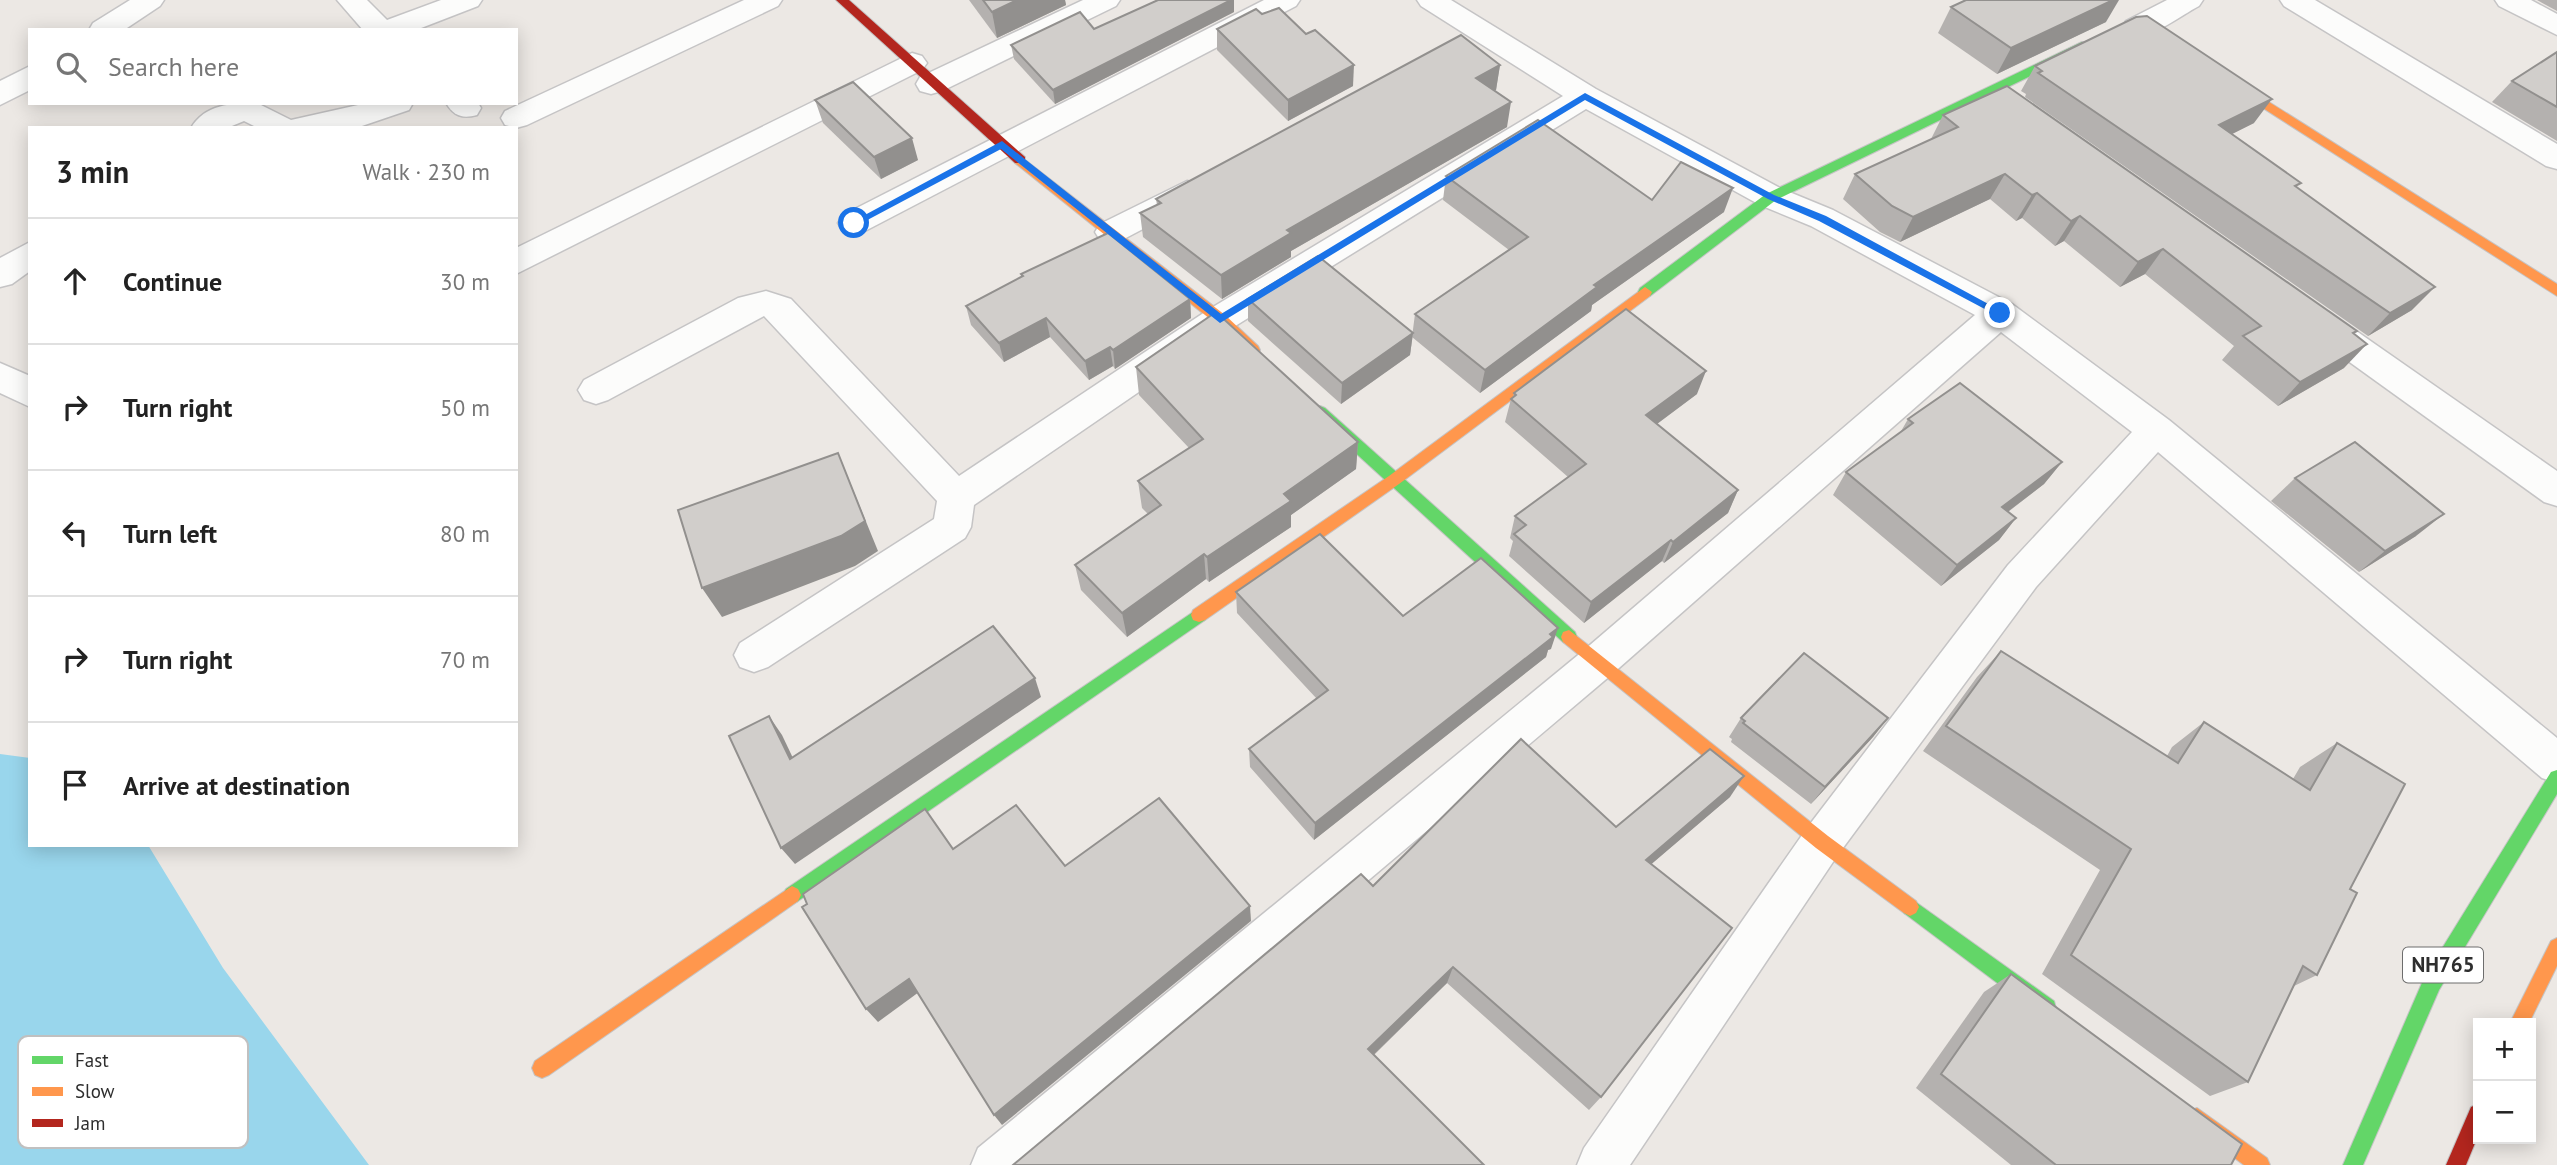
<!DOCTYPE html>
<meta charset="utf-8">
<style>
:root{--surface:#fff;--page:#f2f2f2;--text:#222;--muted:#767676;--line:#e0e0e0}
body{margin:0;font-family:"PT Sans",sans-serif;background:var(--page);color:var(--text)}
.controls{position:absolute;right:21px;bottom:21px;display:grid;overflow:hidden;border-radius:0px;box-shadow:0 4px 18px #0003}
.controls button{width:63px;height:63px;display:grid;place-items:center;padding:0;border:0;border-bottom:2px solid var(--line);background:var(--surface);color:var(--text);font:35px sans-serif}
.stop{position:absolute;width:21px;height:21px;margin:-16px;border:5px solid #1a73e8;border-radius:50%;background:#fff}
.stop.end{background:#1a73e8;border-color:#fff;box-shadow:0 2px 7px #0008}
.list{margin:0;padding:0;list-style:none}
h2{display:flex;justify-content:space-between;align-items:center;height:91px;margin:0;padding:0 28px;font-size:30px}
h2 small{font-size:23px;font-weight:400;color:var(--muted)}
.list li{display:grid;grid-template-columns:46px 1fr auto;gap:21px;align-items:center;box-sizing:border-box;height:126px;padding:0 28px;border-top:2px solid var(--line)}
.list b{display:block;font-size:26px;white-space:nowrap}
.list em{font-size:23px;font-style:normal;color:var(--muted)}
.icon{flex:none;width:38px;height:38px;fill:none;stroke:currentColor;stroke-width:2;stroke-linecap:round;stroke-linejoin:round}
.map{position:relative;flex:none;width:2557px;height:1165px;overflow:hidden}
.search{position:absolute;background:var(--surface);box-shadow:0 4px 18px #0003;left:28px;top:28px;width:490px;height:77px;display:flex;align-items:center;gap:18px;box-sizing:border-box;padding:0 24px;border-radius:0px;color:var(--muted);font-size:26px}
.panel{position:absolute;background:var(--surface);box-shadow:0 4px 18px #0003;left:28px;top:126px;width:490px;height:721px;border-radius:0px}
.map>svg:first-child{display:block}
.water{fill:#99d6ec}
.lines{fill:none;stroke-linecap:round;stroke-linejoin:round}
.street-casing{stroke:#c5c4c5;stroke-width:3}
.fast-casing{stroke:#c5c4c5;stroke-width:2}
.slow-casing{stroke:#c5c4c5;stroke-width:2}
.jam-casing{stroke:#c5c4c5;stroke-width:2}
.street{fill:#fcfcfb;fill-rule:evenodd}
.fast{fill:#63d668;fill-rule:evenodd}
.slow{fill:#ff974d;fill-rule:evenodd}
.jam{fill:#b3261e;fill-rule:evenodd}
.wall{fill:#b4b1af}
.shaded-wall{fill:#92908e}
.building{fill:#d1cecb;stroke:#92908e;stroke-width:2}
.route{fill:#1a73e8}
.labels{text-anchor:middle;stroke-width:6;stroke-linejoin:round;paint-order:stroke}
.shield{fill:#fff;stroke:#6d6d6d;stroke-width:2}
.shield-label{font-size:21px;font-weight:bold;fill:#2e2e2e}
.key{fill:#fff;stroke:#c0c0c0;stroke-width:2}
.key-label{font-size:19px;fill:#2e2e2e}
</style>
<div class="map">
<svg width="2557" height="1165" viewBox="0 0 2557 1165">
<rect width="100%" height="100%" fill="#ece8e4"/>
<path class="water" d="M0 754 30 758V845H148L223 968 369 1165H0Z"/>
<g class="lines">
<g class="street-casing">
<g id="street">
<path d="M130 0H164L160 6 124 30H89L93 23Z"/>
<path d="M337 0H367L387 20 441 0H482L478 6 416 30H363Z"/>
<path d="M744 0H782L778 6 527 125 516 128 505 125 501 118 505 111Z"/>
<path d="M1083 0H1120L1116 6 942 91 931 94 920 91 916 84 920 77Z"/>
<path d="M1264 0H1300L1296 6 865 231 854 234 843 231 838 223 843 215Z"/>
<path d="M1417 0H1451L1596 89 1782 189 1833 210 2012 304 2169 420 2557 738V783L2542 778 2158 452 2036 587 1837 856 1630 1165H1577L1584 1148 1807 828 2008 565 2132 432 2001 332 1611 675 1032 1165H971L978 1148 1583 651 1975 315 1811 226 1760 205 1586 109 1232 328 974 505 971 527 965 538 768 667 754 672 740 667 734 655 740 643 934 519 937 501 764 316 608 400 596 404 584 400 578 390 584 380 738 298 766 291 791 299 959 476 1208 310 1563 96 1421 6Z"/>
<path d="M2167 0H2203L2199 6C2178 17 2150 41 2126 35L2122 28 2126 21Z"/>
<path d="M2280 0H2315L2557 144V169L2546 166 2284 6Z"/>
<path d="M2495 0H2531L2557 14V35L2499 6Z"/>
<path d="M912 53 922 56 927 63 922 70 516 274V248Z"/>
<path d="M30 66V90L0 105V81Z"/>
<path d="M257 103 291 120 367 103H413L409 110 356 128H258L244 121 227 128H191C205 104 232 103 257 103Z"/>
<path d="M446 103H478L481 108 477 115C462 119 454 116 446 103Z"/>
<path d="M1187 181 1198 184 1203 192 1198 200 1122 240 1111 244 1100 240 1095 232 1100 224Z"/>
<path d="M30 242V271L12 284 0 287V258Z"/>
<path d="M2317 308 2329 312 2557 471V506L2544 502 2305 330 2300 321 2305 312Z"/>
<path d="M0 363 30 376V407L0 393Z"/>
</g>
</g>
<g class="fast-casing">
<g id="fast">
<path d="M2082 42 2086 43V49L1776 200 1650 296H1640L1638 292 1640 288 1766 194Z"/>
<path d="M1320 406 1325 408 1575 632 1577 637 1575 642 1569 644 1563 642 1315 416 1313 412Z"/>
<path d="M1199 608 1205 610 1207 615 1205 620 798 901 792 904 786 901 783 895 786 889Z"/>
<path d="M2557 770V794L2439 990 2363 1165H2343L2425 976 2551 772Z"/>
<path d="M1910 898 2054 1001 2056 1008 2054 1015 2047 1017 2040 1015 1904 913 1901 907 1904 901Z"/>
</g>
</g>
<g class="slow-casing">
<g id="slow">
<path d="M2223 73 2557 284V296L2219 80 2217 77Z"/>
<path d="M1020 156 1225 315 1258 346 1260 350 1258 354H1248L1215 323 1015 163 1014 160Z"/>
<path d="M1645 287 1652 292 1650 296 1399 484 1205 620 1199 622 1193 620 1191 615 1193 610 1389 476Z"/>
<path d="M1569 630 1828 836 1916 901 1919 907 1916 913 1910 916 1904 913 1816 848 1563 642 1561 637 1563 632Z"/>
<path d="M792 886 798 889 801 895 798 901 549 1075 542 1078 535 1075 532 1068 535 1061Z"/>
<path d="M2557 938V966L2529 1023H2510L2551 941Z"/>
<path d="M2197 1108 2267 1158 2270 1165H2244L2190 1125 2187 1118 2190 1111Z"/>
</g>
</g>
<g class="jam-casing">
<g id="jam">
<path d="M836 0H849L1025 157V163H1015Z"/>
<path d="M2478 1104V1136L2466 1165H2446L2471 1107Z"/>
</g>
</g>
<use href="#street" class="street"/>
<use href="#fast" class="fast"/>
<use href="#slow" class="slow"/>
<use href="#jam" class="jam"/>
</g>
<g class="wall">
<path d="M969 0H1065L1066 5 997 38Z"/>
<path d="M2537 0H2557V11Z"/>
<path d="M1951 7 2106 22 1997 74 1938 33Z"/>
<path d="M1234 12 1055 104 1014 59 1011 45 1094 29Z"/>
<path d="M1217 29 1353 86 1288 121 1217 50Z"/>
<path d="M2557 52V141L2492 102 2512 81Z"/>
<path d="M1500 65 1496 90H1494L1507 127 1291 251V257L1222 299 1143 237 1140 213 1157 205 1156 199Z"/>
<path d="M2035 66 2254 123 2232 134 2297 188 2412 310 2368 336 2025 97 2026 94 2021 91Z"/>
<path d="M815 100 918 160 881 179 823 123Z"/>
<path d="M1943 115 2354 334 2344 368 2278 406 2222 360 2234 346 2145 274 2120 287 2064 241 2055 246 2022 218 2016 221 1990 199 1900 242 1880 232 1843 199 1855 174 1931 139Z"/>
<path d="M1446 176 1652 200 1724 212 1592 305 1591 311 1480 393 1412 337 1415 314 1509 250 1443 200Z"/>
<path d="M1021 274 1190 299 1191 318 1115 369 1113 366 1089 380 1050 337 1004 362 971 325 966 306 1021 277Z"/>
<path d="M1248 299 1413 333 1410 355 1341 404 1248 321Z"/>
<path d="M1136 367 1358 442 1356 469 1291 515V527L1209 582 1206 579 1127 637 1081 590 1075 565 1148 514 1142 508 1138 481 1189 448 1139 395Z"/>
<path d="M1514 393 1697 394 1657 424 1738 490 1728 513 1664 563 1662 561 1584 623 1509 556 1513 541 1510 538 1515 516 1568 477 1505 422 1511 399 1513 397Z"/>
<path d="M1908 419 2062 462 2044 484 2008 512 2016 518 1999 540 1941 586 1833 495 1846 472 1900 433Z"/>
<path d="M2295 478 2416 536 2359 572 2271 501Z"/>
<path d="M1236 592 1403 616 1551 649 1548 650 1546 657 1314 840 1250 767 1249 749 1317 699 1237 613Z"/>
<path d="M2001 651 2167 756 2172 747 2204 722 2293 779 2300 767 2337 743 2350 889 2317 975 2294 986 2248 1082 2210 1096 2042 974 2100 870 1923 751 1977 677Z"/>
<path d="M1741 718H1888L1873 737 1811 804 1731 742 1732 739 1729 737Z"/>
<path d="M1730 797 1651 864 1601 1097 1589 1110 1447 983 1374 1055 1013 1165 1373 886 1616 827Z"/>
<path d="M2011 974 2231 1165H2011L1916 1088 1984 992Z"/>
</g>
<g class="shaded-wall">
<path d="M1017 0H1065L1066 5 997 38 992 12Z"/>
<path d="M1231 0H1234V12L1055 104 1053 90Z"/>
<path d="M2113 0H2119L2106 22 1997 74 2011 48Z"/>
<path d="M1354 65 1353 86 1288 121V100Z"/>
<path d="M1500 65 1496 90 1472 102 1476 78Z"/>
<path d="M2272 99 2254 123 2202 149 2219 125Z"/>
<path d="M1511 102 1507 127 1291 251V257L1222 299 1221 275 1287 230Z"/>
<path d="M912 138 918 160 881 179 874 157Z"/>
<path d="M2005 174 1990 199 1900 242 1913 217Z"/>
<path d="M1733 188 1724 212 1592 305 1591 311 1480 393 1485 370 1594 285Z"/>
<path d="M2037 193 2022 218 2016 221 2032 195Z"/>
<path d="M2080 216 2064 241 2055 246 2071 221Z"/>
<path d="M2163 249 2145 274 2120 287 2138 262Z"/>
<path d="M2435 287 2412 310 2368 336 2390 313Z"/>
<path d="M1190 299 1191 318 1115 369 1113 350Z"/>
<path d="M1046 318 1050 337 1004 362 999 343Z"/>
<path d="M1413 333 1410 355 1341 404 1342 383Z"/>
<path d="M2367 344 2344 368 2278 406 2300 382Z"/>
<path d="M1110 347 1113 366 1089 380 1085 361Z"/>
<path d="M1706 371 1697 394 1638 438 1646 415Z"/>
<path d="M1358 442 1356 469 1291 515V527L1209 582 1207 557 1284 494Z"/>
<path d="M838 453 878 551 855 566 722 617 702 588Z"/>
<path d="M2062 462 2044 484 1985 529 2002 507Z"/>
<path d="M1738 490 1728 513 1664 563 1673 542Z"/>
<path d="M2444 514 2416 536 2359 572 2385 551Z"/>
<path d="M2016 518 1999 540 1941 586 1957 565Z"/>
<path d="M1671 540 1662 561 1584 623 1591 602Z"/>
<path d="M1204 554 1206 579 1127 637 1122 613Z"/>
<path d="M1558 628 1551 649 1548 650 1546 657 1314 840 1315 823Z"/>
<path d="M1035 678 1041 697 795 864 781 848Z"/>
<path d="M769 716 782 735 802 777 790 759Z"/>
<path d="M1888 718 1873 737 1811 804 1825 787Z"/>
<path d="M1744 776 1730 797 1634 879 1646 860Z"/>
<path d="M1250 906 1251 921 1002 1125 994 1115Z"/>
<path d="M1453 967 1447 983 1365 1063 1368 1049Z"/>
<path d="M909 979 919 992 878 1022 866 1009Z"/>
</g>
<g class="building">
<path d="M983 0H1017L992 12Z"/>
<path d="M1158 0H1231L1053 90 1011 45 1080 12 1094 29Z"/>
<path d="M1966 0H2113L2011 48 1951 7Z"/>
<path d="M1279 8 1306 34 1315 30 1354 65 1288 100 1217 29 1256 9 1262 14Z"/>
<path d="M2147 16 2272 99 2219 125 2301 183 2295 186 2435 287 2390 313 2038 73 2042 71 2035 66 2136 17Z"/>
<path d="M1461 35 1500 65 1476 78 1511 102 1287 230 1291 233 1221 275 1140 213 1161 203 1156 199Z"/>
<path d="M2557 52V107L2512 81Z"/>
<path d="M853 82 912 138 874 157 815 100Z"/>
<path d="M2007 86 2357 331 2353 333 2367 344 2300 382 2243 336 2261 326 2163 249 2138 262 2080 216 2071 221 2037 193 2032 195 2005 174 1913 217 1892 206 1855 174 1958 127 1943 115Z"/>
<path d="M1538 120 1652 200 1681 162 1733 188 1594 285 1597 287 1485 370 1415 314 1528 237 1446 176Z"/>
<path d="M1108 233 1190 299 1113 350 1110 347 1085 361 1046 318 999 343 966 306 1023 276 1021 274Z"/>
<path d="M1318 256 1413 333 1342 383 1248 299Z"/>
<path d="M1626 309 1706 371 1646 415 1738 490 1673 542 1671 540 1591 602 1514 534 1526 525 1515 516 1586 464 1511 399 1516 395 1514 393Z"/>
<path d="M1216 312 1358 442 1284 494 1291 501 1207 557 1204 554 1122 613 1075 565 1161 505 1138 481 1203 439 1136 367Z"/>
<path d="M1960 383 2062 462 2002 507 2016 518 1957 565 1846 472 1913 423 1908 419Z"/>
<path d="M2355 442 2444 514 2385 551 2295 478Z"/>
<path d="M838 453 865 521 841 536 702 588 678 510Z"/>
<path d="M1320 534 1403 616 1481 558 1558 628 1550 634 1553 637 1315 823 1249 749 1328 690 1236 592Z"/>
<path d="M993 626 1035 678 781 848 729 736 769 716 790 759Z"/>
<path d="M2001 651 2178 763 2204 722 2310 790 2337 743 2405 784 2350 889 2357 893 2317 975 2303 966 2248 1082 2071 955 2131 849 1946 726Z"/>
<path d="M1804 653 1888 718 1825 787 1743 723 1745 721 1741 718Z"/>
<path d="M1521 739 1616 827 1710 749 1744 776 1646 860 1732 928 1601 1097 1453 967 1368 1049 1484 1165H1013L1361 874 1373 886Z"/>
<path d="M1159 798 1250 906 994 1115 909 979 866 1009 802 907 807 904 803 894 925 809 953 849 1016 805 1065 866Z"/>
<path d="M2011 974 2242 1144 2231 1165H2056L1941 1074Z"/>
</g>
<path class="route" d="M1585 93 1774 195 1826 216 2005 313 1996 315 1819 221 1768 199 1585 100 1220 323 1001 149 858 225 850 223 1002 141 1221 314Z"/>
<g class="labels">
<rect class="shield" x="2403" y="947.5" width="80" height="35" rx="5"/>
<g class="shield-label">
<text x="2443" y="972">NH765</text>
</g>
</g>
<rect x="18" y="1036" width="230" height="112" rx="10" class="key"/>
<rect x="32" y="1056" width="31" height="8" fill="#63d668"/>
<rect x="32" y="1087" width="31" height="9" fill="#ff974d"/>
<rect x="32" y="1119" width="31" height="8" fill="#b3261e"/>
<g class="key-label">
<text x="75" y="1067">Fast</text>
<text x="75" y="1098">Slow</text>
<text x="75" y="1130">Jam</text>
</g>
</svg>
<div class="controls">
<button>+</button>
<button>−</button>
</div>
<div class="stop" style="left:854px;top:223px"></div>
<div class="stop end" style="left:2000px;top:313px"></div>
<div class="search"><svg class="icon" aria-label="search" viewBox="0 0 24 24"><circle cx="10" cy="10" r="6"/><path d="M15 15l6 6"/></svg>Search here</div>
<section class="panel">
<h2>3 min<small>Walk · 230 m</small></h2>
<ul class="list">
<li><svg class="icon" aria-label="ahead" viewBox="0 0 24 24"><path d="M12 20V5M6 11l6-6 6 6"/></svg><div><b>Continue</b></div><em>30 m</em></li>
<li><svg class="icon" aria-label="right" viewBox="0 0 24 24"><path d="M7 20v-9h11M14 6l5 5-5 5"/></svg><div><b>Turn right</b></div><em>50 m</em></li>
<li><svg class="icon" aria-label="left" viewBox="0 0 24 24"><path d="M17 20v-9H6M10 6l-5 5 5 5"/></svg><div><b>Turn left</b></div><em>80 m</em></li>
<li><svg class="icon" aria-label="right" viewBox="0 0 24 24"><path d="M7 20v-9h11M14 6l5 5-5 5"/></svg><div><b>Turn right</b></div><em>70 m</em></li>
<li><svg class="icon" aria-label="arrive" viewBox="0 0 24 24"><path d="M6 21V4h12l-3 4 3 4H6"/></svg><div><b>Arrive at destination</b></div></li>
</ul>
</section>
</div>
